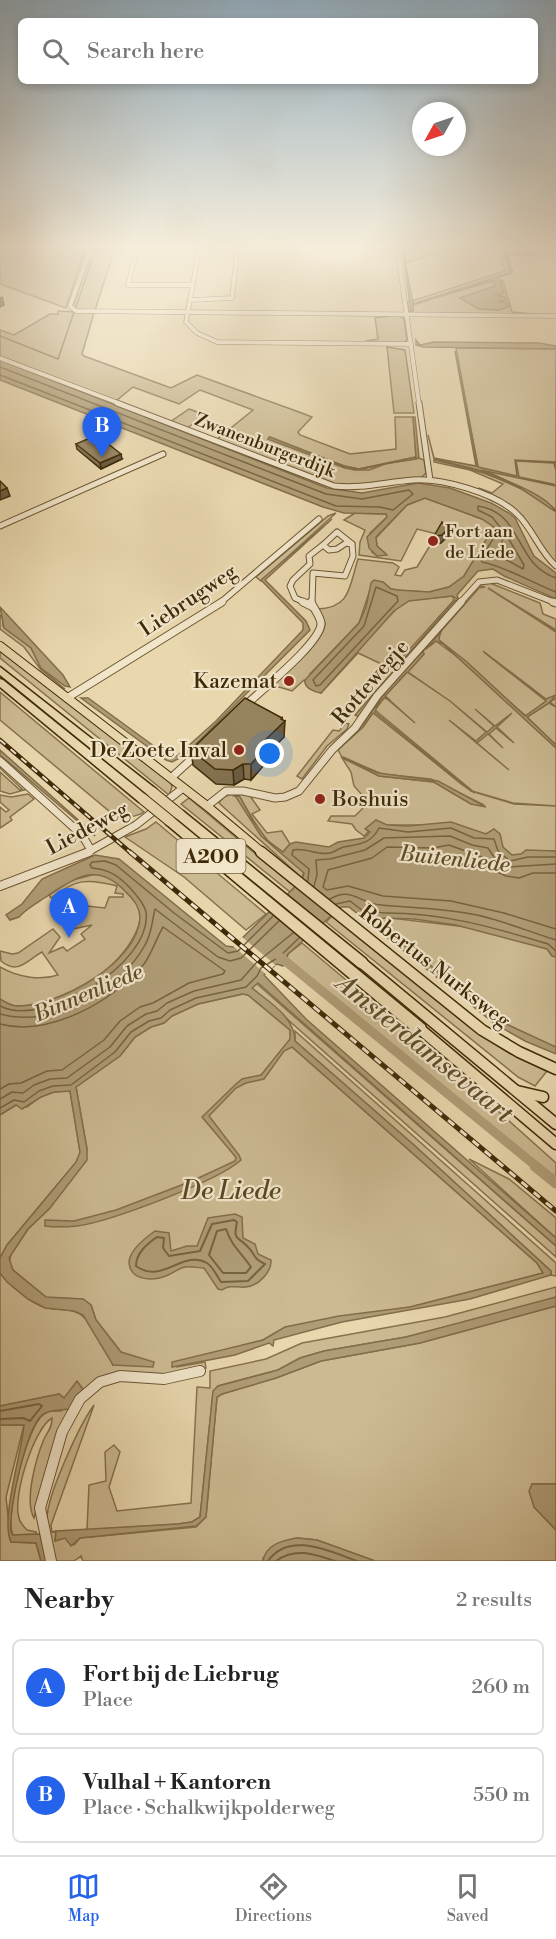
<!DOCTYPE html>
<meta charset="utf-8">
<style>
:root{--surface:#fff;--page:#f6f6f6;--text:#222;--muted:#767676;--line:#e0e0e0;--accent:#2563eb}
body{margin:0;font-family:"Libre Bodoni",serif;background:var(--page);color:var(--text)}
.compass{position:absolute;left:412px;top:102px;width:54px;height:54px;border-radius:50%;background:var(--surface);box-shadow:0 3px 9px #0003;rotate:230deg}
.you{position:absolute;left:270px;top:754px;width:21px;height:21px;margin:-15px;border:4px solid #fff;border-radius:50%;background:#1a73e8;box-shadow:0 0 0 9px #1a73e833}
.badge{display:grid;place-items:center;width:39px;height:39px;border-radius:50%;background:var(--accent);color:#fff;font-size:20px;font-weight:700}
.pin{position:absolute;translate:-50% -50px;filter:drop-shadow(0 2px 3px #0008)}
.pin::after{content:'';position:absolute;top:32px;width:21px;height:18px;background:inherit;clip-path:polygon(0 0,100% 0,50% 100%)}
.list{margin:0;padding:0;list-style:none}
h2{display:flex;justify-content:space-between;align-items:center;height:78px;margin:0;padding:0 24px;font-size:26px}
h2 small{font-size:20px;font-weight:400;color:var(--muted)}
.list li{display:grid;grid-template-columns:39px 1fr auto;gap:18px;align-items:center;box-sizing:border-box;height:96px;margin:0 12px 12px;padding:0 12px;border:2px solid var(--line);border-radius:9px}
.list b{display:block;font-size:22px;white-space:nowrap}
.list p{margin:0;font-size:20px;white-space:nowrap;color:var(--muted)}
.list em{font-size:20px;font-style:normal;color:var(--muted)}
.icon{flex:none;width:33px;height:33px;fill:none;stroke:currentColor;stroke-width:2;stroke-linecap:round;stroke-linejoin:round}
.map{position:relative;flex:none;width:556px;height:1561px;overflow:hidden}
.search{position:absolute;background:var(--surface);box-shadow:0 3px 9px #0003;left:18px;right:18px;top:18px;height:66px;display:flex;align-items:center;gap:15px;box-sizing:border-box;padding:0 21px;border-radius:9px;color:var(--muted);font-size:22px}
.sheet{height:294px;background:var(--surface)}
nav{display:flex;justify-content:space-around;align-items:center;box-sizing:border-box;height:84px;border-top:2px solid var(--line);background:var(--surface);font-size:16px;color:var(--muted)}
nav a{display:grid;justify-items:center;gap:3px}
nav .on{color:var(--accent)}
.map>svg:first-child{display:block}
.green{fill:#ccba92;stroke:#86724d;stroke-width:1.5}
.water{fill:#af9c76;stroke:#826e4a;stroke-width:1.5}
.pier{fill:#e9d7ae}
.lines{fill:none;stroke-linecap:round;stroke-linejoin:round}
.shore-far1{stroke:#77633f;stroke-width:1.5}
.shore{stroke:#77633f;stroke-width:2}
.stream{stroke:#826e4a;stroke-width:1.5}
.canal-far1{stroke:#af9c76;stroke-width:9}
.canal{stroke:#af9c76;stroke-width:11}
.minor-far4-casing{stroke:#6a5532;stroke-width:5}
.minor-far3-casing{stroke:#6a5532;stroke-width:7}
.minor-far2-casing{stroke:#6a5532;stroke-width:9}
.minor-far1-casing{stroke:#6a5532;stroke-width:10}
.minor-casing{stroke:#6a5532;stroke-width:12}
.major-far1-casing{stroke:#3f2a08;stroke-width:10}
.major-casing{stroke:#3f2a08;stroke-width:13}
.highway-casing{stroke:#3f2a08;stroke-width:3}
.minor-far4{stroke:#f1e5ca;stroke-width:4}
.minor-far3{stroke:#f1e5ca;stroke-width:5}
.minor-far2{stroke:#f1e5ca;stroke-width:7}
.minor-far1{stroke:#f1e5ca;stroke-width:8}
.minor{stroke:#f1e5ca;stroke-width:10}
.major-far1{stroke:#e9d7ae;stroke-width:8}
.major{stroke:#e9d7ae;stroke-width:10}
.highway{fill:#e9d7ae;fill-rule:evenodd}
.rail-far1-casing{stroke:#3f2a08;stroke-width:4.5}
.rail-casing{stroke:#3f2a08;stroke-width:5}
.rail-far1{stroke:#f1e5ca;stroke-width:2;stroke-dasharray:7;stroke-linecap:butt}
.rail{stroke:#f1e5ca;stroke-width:3;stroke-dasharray:8;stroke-linecap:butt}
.highway-bridge-casing{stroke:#3f2a08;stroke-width:12;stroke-linecap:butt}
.highway-bridge{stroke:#e9d7ae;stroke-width:10}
.wall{fill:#827251;stroke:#3f2a08;stroke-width:1.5}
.shaded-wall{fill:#6a5c42;stroke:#3f2a08;stroke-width:1.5}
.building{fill:#97845e;stroke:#3f2a08;stroke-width:1.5}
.poi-dot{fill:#8f2418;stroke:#f1e5ca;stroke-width:2}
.labels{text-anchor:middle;stroke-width:4.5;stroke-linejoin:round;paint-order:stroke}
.far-street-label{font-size:18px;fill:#3f2a08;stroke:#f1e5ca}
.far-poi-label{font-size:18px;fill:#3f2a08;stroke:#f1e5ca;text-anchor:start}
.shield{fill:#f1e5ca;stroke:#746242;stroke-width:1.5}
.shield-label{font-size:20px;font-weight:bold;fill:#3f2a08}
.street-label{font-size:21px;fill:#3f2a08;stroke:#f1e5ca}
.poi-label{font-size:21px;fill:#3f2a08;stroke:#f1e5ca;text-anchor:end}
.water-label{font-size:22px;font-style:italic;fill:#614c29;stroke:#f1e5ca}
.near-park-label{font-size:26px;font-style:italic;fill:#5b4724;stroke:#f1e5ca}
.near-water-label{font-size:27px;font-style:italic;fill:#614c29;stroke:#f1e5ca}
</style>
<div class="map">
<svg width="556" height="1561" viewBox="0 0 556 1561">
<rect width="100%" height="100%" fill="#e9d7ae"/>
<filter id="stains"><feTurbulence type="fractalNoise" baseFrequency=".00333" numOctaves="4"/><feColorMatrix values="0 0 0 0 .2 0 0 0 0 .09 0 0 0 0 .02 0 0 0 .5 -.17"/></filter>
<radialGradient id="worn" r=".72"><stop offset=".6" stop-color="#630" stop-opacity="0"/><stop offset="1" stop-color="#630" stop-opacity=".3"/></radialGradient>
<g class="green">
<path d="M0 245H87L66 308 0 284Z"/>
<path d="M94 245H116L95 310H75L73 306Z"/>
<path d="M403 245H462L406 263Z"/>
<path d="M498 245H503L510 273 424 301 493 281 496 285 492 288 460 298 479 309 499 310 508 307 507 303 498 302 496 295 503 293 500 281H503L512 312 533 314 412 313 409 311 407 302 410 301 413 312 412 305 423 301 413 304 412 301 505 271Z"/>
<path d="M505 245H556V256L508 255Z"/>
<path d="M58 311 94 313 82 354 84 356 171 388 197 375 299 412 312 417 298 432 300 435 350 454 396 449 395 417H413L416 457 359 469 344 466 270 437 268 439 354 470H369L385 464 419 458 424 460 426 473 421 478 372 486 335 485 216 440 253 410 200 390 179 404 133 387 116 401 0 356V330L14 335 50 314H58Z"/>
<path d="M398 315 404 319 407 340 404 343 366 341 378 339 375 318Z"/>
<path d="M387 347 405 350 414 413H394Z"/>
<path d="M456 348 556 349V462H554L556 470V510L528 491 478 467Z"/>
<path d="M189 409 206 415 187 428 170 422Z"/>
<path d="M434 460C476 469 518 482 553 509L556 512V564L537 541 523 516 475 492 479 488 492 493 503 484 470 470 434 462Z"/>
<path d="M425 498 482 519 494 527 464 576 449 587 429 592 406 591 391 589 383 582 373 581 359 623 310 674 332 676 404 601 452 596 454 600 392 669 358 653 321 693 311 689 304 680 292 691 279 687 264 690C280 679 325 642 325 623L317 609C351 608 349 587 358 559L393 563 399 567 395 575 401 576 405 570 417 567 437 534 417 529 401 561 359 555 360 542 365 530 344 520 355 513 386 514 387 517 370 533 372 552 377 556 385 553 377 546 376 538 407 505Z"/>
<path d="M336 513 261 581 256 577 328 516Z"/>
<path d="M485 581 540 603 543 614 556 619V630L488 588 556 632V695L526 716 438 639 442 630 479 588 485 587 480 586Z"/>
<path d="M0 615 3 619V626L31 648 41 668 65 689 41 670 24 647 0 629Z"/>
<path d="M436 641 464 662 556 748V851L512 855 502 847 500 834H486L444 823 432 825H387L370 830 364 836 356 830 352 824 328 821 331 816H355L364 807 363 796 354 786 351 772 342 758 379 776 434 782 471 804 484 805 431 779 382 774 342 757 338 750 363 727 373 712 461 784 475 793 375 710 384 698 390 700 385 696 424 654 423 651Z"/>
<path d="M0 650 171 783 172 787 169 795 0 658Z"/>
<path d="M0 692 144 812C134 819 120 816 109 811L0 720Z"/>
<path d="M556 698V745L527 717Z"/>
<path d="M346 723 349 724 347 729 327 746 302 779 297 776 333 730 339 731Z"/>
<path d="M0 764 28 789 10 794 0 791V772L20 790 22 789 0 768Z"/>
<path d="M248 793 260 810 252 814 267 833 282 831 290 844 283 852 272 845 261 833 238 794 234 796 238 797C257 834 272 847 304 871L302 878 219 803C225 792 237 793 248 793Z"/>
<path d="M28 794 34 799 10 817 12 820 0 828V807L6 812 9 810 0 802V795L11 797Z"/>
<path d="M189 798 295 887 290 892 181 804Z"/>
<path d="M156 822 266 914 246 930 184 877 125 837 146 829Z"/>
<path d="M96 874C110 875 118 883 127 893 131 897 136 902 138 907 143 918 138 929 133 938 112 975 60 1006 17 1006 11 1006 5 1002 0 999V967C17 977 40 981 58 975L42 952C26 961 18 975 1 961L0 951 12 954 18 953 53 929 60 937 49 953 63 947 67 951 85 939 81 934 92 925 73 929 66 921 87 906 105 908 109 897H123V894L115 893 117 886C87 878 76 879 51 898L49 895 69 881Z"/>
<path d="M365 915 475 928 556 949V1048L506 1024Z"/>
<path d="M332 916 484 1037 509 1053 547 1071 535 1086 518 1077 326 922Z"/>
<path d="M302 943 439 1058 556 1163V1178L287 958 288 954Z"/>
<path d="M256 983 556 1246V1257L252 988Z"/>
<path d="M243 994 248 995 290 1030 292 1047 537 1263 543 1273 410 1307 286 1327 263 1340 228 1349 176 1367 205 1362 206 1368 167 1376 106 1375 71 1417 40 1496 34 1518C24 1501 36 1458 44 1439 48 1431 52 1428 52 1418 34 1428 12 1497 19 1518 20 1523 24 1527 27 1530L36 1532 37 1534 13 1535C4 1517 27 1427 43 1415 49 1410 54 1411 61 1411L64 1398 59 1394 0 1406V1273C9 1284 30 1303 44 1307 56 1311 69 1307 80 1314 90 1320 108 1353 113 1365L121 1352 96 1320 91 1305 83 1299 47 1298 13 1270 9 1264 11 1254 28 1229 50 1208 87 1149 76 1087 120 1056 135 1037 151 1027 164 1023 172 1016 198 1004Z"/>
<path d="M295 1031 556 1263V1276L551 1275V1271L415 1146 295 1041Z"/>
<path d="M70 1091 80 1152 79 1159 7 1245 0 1258V1114L16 1105 27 1107 40 1097 54 1092Z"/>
<path d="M469 1159 509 1179 556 1218V1238Z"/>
<path d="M556 1287V1297L538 1303 406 1337 324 1351 300 1358 278 1370 218 1386 213 1392 200 1517 192 1522 178 1524 87 1530 89 1485 106 1481 105 1452 114 1445 120 1452 109 1487 117 1511 191 1503 197 1387 210 1388V1371L266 1359 302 1343 445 1317Z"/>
<path d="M556 1306V1484H532L534 1507 556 1530V1561H375L317 1540 297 1538 263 1558V1561H83L81 1556 74 1561H54C52 1548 47 1533 47 1520 46 1497 80 1424 94 1405L51 1525 52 1532 56 1531 55 1541 65 1538 74 1545 80 1538 196 1527 206 1517 217 1397 222 1394 276 1378 321 1361 420 1343Z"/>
<path d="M0 1425H24L6 1497 11 1542 36 1543 41 1561H0Z"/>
</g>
<g class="water">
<path d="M402 245 413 304 510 273 503 245H505L513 272 512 273 499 277 504 293 496 295 505 297 506 300 498 302 507 303 508 307 499 310 479 309 460 298 495 286 494 281 491 280 413 305V312H411Z"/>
<path d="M416 340 420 345 434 342 539 343 556 346V349L423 347 416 345Z"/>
<path d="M455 351 478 467 517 476 515 460 556 462V470L554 463 516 461 519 477 553 484 556 486 481 470C500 479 546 493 556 512L520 488 478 470 434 459 428 435 434 458 476 466Z"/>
<path d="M0 360 327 488 362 493 418 483 450 488 491 503 509 513 515 518 534 556 556 573V599L504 576 493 569 478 571 457 595 459 600 452 596 409 601 394 611 321 693C314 692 304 688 305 680L359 623 366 607 371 583 374 580 383 582 391 589 398 590 429 592 449 587 464 576 494 527 482 519 425 498 407 505 376 537 377 546 387 555 377 556 369 548 367 537 387 517 386 514 344 513 323 507 0 380Z"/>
<path d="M413 417H415L419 458C409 461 399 461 389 463 372 466 362 472 345 468L268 439 269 437 344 466 359 469 416 457Z"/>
<path d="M332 519 265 580 306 621 310 630 184 756 172 762 166 760 81 698H88L169 757 177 756 216 721 303 630V623L261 580Z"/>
<path d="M455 600 458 601 359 717 355 715Z"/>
<path d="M0 607 63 675 70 687 65 686 41 668 31 648 4 628Z"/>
<path d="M440 633 439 640 467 662 525 716 546 701 485 653 483 651 546 699 556 695 550 702 556 707 549 703 527 717 556 745V748L443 644 436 641 426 649Z"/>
<path d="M423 651 424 654 408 672 450 701 487 732 494 726 475 709 495 726 512 713 497 727 514 743 496 728 489 734 503 748 488 734 477 743 509 770 449 720 476 741 486 732 450 701 407 672 385 696 415 723 385 697 377 706 375 712 472 791 513 803 556 806 514 804 471 791 373 713 363 727 337 750 363 724 389 687Z"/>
<path d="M0 750 94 834 95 836 0 755Z"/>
<path d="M343 757 378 773 438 781 486 807 471 804 434 782 379 776Z"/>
<path d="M234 794 240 797 252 819 267 840 283 852 290 844 296 842 329 847 338 842 364 838 370 832 365 829 376 820 387 825 408 826 451 822 486 834 494 829 500 834 503 847 512 855 521 854 526 850 556 851V957L552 956 547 949 456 925 414 919 384 918 376 921 372 915H366L487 1010 506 1024 556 1047V1054L525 1041 495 1024 349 907H341L288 954 286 957 288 959 283 966 277 964 264 975 306 1019 556 1238V1246L258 983 252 988C269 1002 295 1017 295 1041L415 1146 551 1271V1275L470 1299 342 1322 274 1340 273 1346 269 1343 235 1355 172 1367V1362L263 1340 285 1327 339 1316 410 1307 543 1273 537 1263 292 1047 284 1051 264 1079 246 1083 236 1088 209 1116 239 1155 241 1160C218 1181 109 1222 77 1226 66 1227 53 1227 45 1226V1220L74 1221 116 1210 192 1181 235 1161 236 1158 234 1155 202 1117 236 1084 242 1079 261 1075 290 1039V1030L248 995 242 994 198 1004 172 1016 164 1023 151 1027 135 1037 120 1056 76 1087 87 1149V1160L50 1208 28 1229 9 1258 13 1270 46 1297 83 1299 91 1305 96 1320 121 1352 154 1362 153 1367 113 1365 83 1315 74 1311 45 1308 28 1299 7 1282 0 1273V1258L7 1245 76 1162 80 1152 70 1091 54 1092 41 1097 22 1109 16 1105 0 1115V999C5 1002 11 1006 17 1006 57 1007 138 963 140 918 140 907 133 898 125 891 97 862 77 877 49 895 39 902 27 908 19 917L10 920 6 915 22 904 42 879 95 855 119 859 226 946 233 947 302 880 304 873 261 836Z"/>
<path d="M235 1214 242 1217 243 1238 255 1244 258 1254 271 1260C272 1272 258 1286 246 1287 236 1288 231 1284 222 1290L218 1289 204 1268C198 1268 191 1266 185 1267 179 1268 174 1273 168 1275 155 1281 131 1282 129 1263 129 1251 145 1238 155 1231L169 1233 171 1251 187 1246H197L208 1218Z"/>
<path d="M556 1297V1306L420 1343 321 1361 276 1378 222 1394 217 1397 206 1517 196 1526 80 1538 71 1546 65 1538 55 1541 56 1531 178 1524 192 1522 200 1517 213 1391 218 1386 278 1370 300 1358 324 1351 406 1337Z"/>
<path d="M77 1381 83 1389 69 1409C60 1411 49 1409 42 1415 26 1429 8 1511 11 1532L13 1535 40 1534 47 1561H41L36 1543 11 1542C0 1520 22 1452 24 1425H0V1406L59 1394 64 1398Z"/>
<path d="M532 1484H556V1530L534 1507 529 1491Z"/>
<path d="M297 1538 317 1540 375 1561H263C266 1544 282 1541 297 1538Z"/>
</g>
<path class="pier" d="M242 937 273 963 277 967 274 966 267 975 232 945 235 944Z"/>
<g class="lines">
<g class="shore-far1">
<path d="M0 367 326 494 362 499 409 490 413 494 393 510 380 507 336 506 0 375"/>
<path d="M507 536 524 565 523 569 496 554 504 537Z"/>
<path d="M556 578C513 563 524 513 478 506V510L492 517 500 527 481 559 482 562C504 566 533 583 556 592"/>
<path d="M376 587 397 596 398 601 320 685 316 686 313 680 364 626Z"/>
<path d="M556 873H533L519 878 506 876 493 870 482 857 449 845 433 848 387 847 372 858 328 870 323 887 327 890 348 886 383 896 451 901 504 913 556 929"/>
<path d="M308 881 309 869 292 855 293 850C305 847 318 856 330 853 335 852 339 848 344 847 359 844 371 844 379 828L408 832 451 828 474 838 494 839 498 851 510 861 528 857H556"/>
<path d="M314 886 317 875 316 860 330 859 365 850 384 838 450 836 472 845 488 848 497 862 506 867 556 864"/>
<path d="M330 899C351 886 359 903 381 905 413 908 445 908 477 915 504 921 530 932 556 940"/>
<path d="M336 904 350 901 363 911C372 909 376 913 385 913 445 913 492 927 548 944L556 951"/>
<path d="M0 1006C42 1029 153 964 146 912 144 903 137 896 131 889 120 877 109 869 92 868L90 865 92 862 105 861 116 865 174 913 228 953 238 951 273 916"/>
<path d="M0 1014C52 1029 120 991 145 945 152 933 152 921 155 909L218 957 230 961 241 958 279 921"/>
<path d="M0 1024C48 1037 113 1002 144 964 152 953 156 939 163 927L225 971 223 974 189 983 153 1003 140 1007 120 1021 104 1040 62 1070 47 1071 21 1083 9 1084 0 1089"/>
<path d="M0 1099 12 1092 23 1093 34 1085 50 1079 67 1078 110 1047 127 1026 146 1014 157 1011 167 1003 194 991 241 980 256 963 293 933"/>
<path d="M0 1108 14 1100 24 1102 39 1091 53 1086 71 1085 115 1052 131 1032 149 1021 161 1018 170 1010 196 998 246 987 257 976 261 968 279 957 299 938"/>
</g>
<g class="shore">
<path d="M234 1220 237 1222C233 1242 237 1235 248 1247 256 1255 252 1258 265 1264L248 1281 221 1282C217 1276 213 1267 207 1263 183 1249 162 1285 136 1266 136 1253 147 1244 157 1237L164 1238 163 1248 169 1256 200 1251 212 1224Z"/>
<path d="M226 1229C232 1247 241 1252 251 1267L246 1273H223L209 1255 217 1231Z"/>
<path d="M0 1411 39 1404 42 1406 30 1421 23 1418 0 1419"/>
<path d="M268 1561C289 1531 329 1551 357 1561"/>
<path d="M276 1561C295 1547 314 1554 335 1561"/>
</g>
<g class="stream">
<path d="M75 310 97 245"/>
<path d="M0 336 58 359 74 312"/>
</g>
<path class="canal-far1" d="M279 956 537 1167"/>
<path class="canal" d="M535 1166 556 1183"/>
<g class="minor-far4-casing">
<g id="minor-far4">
<path d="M92 245 70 306 76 311 556 316"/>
<path d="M138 245 128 285H192"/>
<path d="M200 245 186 322 197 333 217 342 411 344"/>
<path d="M397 245 419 404"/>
<path d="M190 300 232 298 238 245"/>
<path d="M0 358 121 404"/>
</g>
</g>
<g class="minor-far3-casing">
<g id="minor-far3">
<path d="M117 403 334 486C361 489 386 482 413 480 442 478 496 493 517 514 533 529 539 551 556 566"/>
<path d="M419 403 430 480"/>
<path d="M0 526 163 454"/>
<path d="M337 532 352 544 346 543 337 549 329 550 323 545Z"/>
<path d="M220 603 319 519"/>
<path d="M306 603 295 598 290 586 293 580 310 564 309 556 323 545"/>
<path d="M312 603 313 573 345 576 353 556 352 544"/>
<path d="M460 603 479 582 497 580 556 603"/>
</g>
</g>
<g class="minor-far2-casing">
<g id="minor-far2">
<path d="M303 602 313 607"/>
<path d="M553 602 556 603"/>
<path d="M67 698 222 602"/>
<path d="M245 706C260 691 322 642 321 623 320 616 314 609 311 602"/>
<path d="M0 761 82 835 91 850"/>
<path d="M171 778 197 754"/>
<path d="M207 806 226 791H243L275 798 285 797 299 791 332 750 355 728 377 696 461 602"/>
<path d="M86 853 136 825 183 788"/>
</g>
</g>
<g class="minor-far1-casing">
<path id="minor-far1" d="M0 886 89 852"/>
</g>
<g class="minor-casing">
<path id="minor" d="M51 1561 40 1508 62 1432 80 1399 100 1382 120 1376 164 1379 200 1371"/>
</g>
<g class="major-far1-casing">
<path id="major-far1" d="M0 646 207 806 263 853"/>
</g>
<g class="major-casing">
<g id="major">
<path d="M261 852 482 1030 519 1052 556 1069"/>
<path d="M362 963 556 1124"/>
<path d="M420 1029 556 1144"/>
<path d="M517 1091 543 1097"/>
</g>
</g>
<g class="highway-casing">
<g id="highway">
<path d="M0 667 156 789 157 792 156 795H148L0 675Z"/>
<path d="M0 679 3 680 147 796 148 799 147 802H139L0 687Z"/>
<path d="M179 810 183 811 366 959 368 963 366 967 362 969 358 967 175 817 174 814 175 811Z"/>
<path d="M170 817 174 818 425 1025 426 1029 425 1033 420 1035 415 1033 166 824 165 821 166 818Z"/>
</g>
</g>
<use href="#minor-far4" class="minor-far4"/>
<use href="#minor-far3" class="minor-far3"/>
<use href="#minor-far2" class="minor-far2"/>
<use href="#minor-far1" class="minor-far1"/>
<use href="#minor" class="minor"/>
<use href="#major-far1" class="major-far1"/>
<use href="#major" class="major"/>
<use href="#highway" class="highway"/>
<g class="rail-far1-casing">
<path id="rail-far1" d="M0 740 131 853"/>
</g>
<g class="rail-casing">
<path id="rail" d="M130 852 556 1211"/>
</g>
<use href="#rail-far1" class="rail-far1"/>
<use href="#rail" class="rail"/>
<g class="highway-bridge-casing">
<g id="highway-bridge">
<path d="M152 792 179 814"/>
<path d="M143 799 170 821"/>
</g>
</g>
<use href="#highway-bridge" class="highway-bridge"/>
</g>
<g class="wall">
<path d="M76 444 122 459 101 469 77 449Z"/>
<path d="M282 720 284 737 264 757V765L251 780 244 779 234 785 216 784 193 765 191 750Z"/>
</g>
<g class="shaded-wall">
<path d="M2 297 4 305 0 307V298Z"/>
<path d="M121 454 122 459 101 469 100 463Z"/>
<path d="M7 488 10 496 0 500V491Z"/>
<path d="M448 529 447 537 441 543 432 545 434 536Z"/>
<path d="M282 718V723L285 721 284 737 264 757V741Z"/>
<path d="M264 750V765L251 780V764Z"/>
<path d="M243 764 244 779 234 785 233 770Z"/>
</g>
<g class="building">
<path d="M97 435 121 454 100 463 76 444Z"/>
<path d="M0 481 7 488 0 491Z"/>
<path d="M442 522 448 529 442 535 434 536Z"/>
<path d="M245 698 282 718 281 719 285 721 264 741V750L251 764H243L233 770 215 769 191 750Z"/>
</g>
<linearGradient id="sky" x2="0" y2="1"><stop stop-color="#91aaba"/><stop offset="0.53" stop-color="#f5eddb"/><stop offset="1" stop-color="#f5eddb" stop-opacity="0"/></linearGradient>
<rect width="556" height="464" fill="url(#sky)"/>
<g class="poi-dot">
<circle cx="433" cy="541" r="6"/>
<circle cx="289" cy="681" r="6"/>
<circle cx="239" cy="750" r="6"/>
<circle cx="320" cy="799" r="6"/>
</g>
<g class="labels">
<g class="far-street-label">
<text transform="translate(265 445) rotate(21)" y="6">Zwanenburgerdijk</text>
</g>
<g class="far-poi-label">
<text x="445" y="537">Fort aan<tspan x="445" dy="21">de Liede</tspan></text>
</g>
<rect class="shield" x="176.5" y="839" width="69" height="34" rx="4.5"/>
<g class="shield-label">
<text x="211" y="863">A200</text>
</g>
<g class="street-label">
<text transform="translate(188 600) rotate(-34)" y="7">Liebrugweg</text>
<text transform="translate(370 682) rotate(-49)" y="7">Rottewegje</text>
<text transform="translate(87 828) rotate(-28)" y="7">Liedeweg</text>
<text transform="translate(435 966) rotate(38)" y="7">Robertus Nurksweg</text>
</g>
<g class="poi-label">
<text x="277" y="688">Kazemat</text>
<text x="227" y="757">De Zoete Inval</text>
<text x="332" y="806" text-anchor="start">Boshuis</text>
</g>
<g class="water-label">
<text transform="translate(455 858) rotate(6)" y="8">Buitenliede</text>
<text transform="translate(88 992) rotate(-23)" y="8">Binnenliede</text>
</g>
<g class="near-park-label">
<text x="231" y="1199">De Liede</text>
</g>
<g class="near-water-label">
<text transform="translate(425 1048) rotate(39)" y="9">Amsterdamsevaart</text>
</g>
</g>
<rect width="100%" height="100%" filter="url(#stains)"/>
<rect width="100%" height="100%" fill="url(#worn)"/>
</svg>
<svg class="compass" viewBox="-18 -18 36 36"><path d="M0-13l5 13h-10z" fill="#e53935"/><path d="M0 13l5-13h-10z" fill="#767676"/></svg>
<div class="you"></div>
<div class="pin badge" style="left:69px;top:938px">A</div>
<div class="pin badge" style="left:102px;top:457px">B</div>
<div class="search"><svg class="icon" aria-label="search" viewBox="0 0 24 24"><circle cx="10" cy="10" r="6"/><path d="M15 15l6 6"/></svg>Search here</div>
</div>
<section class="sheet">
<h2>Nearby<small>2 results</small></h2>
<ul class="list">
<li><span class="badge">A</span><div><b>Fort bij de Liebrug</b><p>Place</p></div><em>260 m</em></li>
<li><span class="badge">B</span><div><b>Vulhal + Kantoren</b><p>Place · Schalkwijkpolderweg</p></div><em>550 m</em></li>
</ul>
</section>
<nav>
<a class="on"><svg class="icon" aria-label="map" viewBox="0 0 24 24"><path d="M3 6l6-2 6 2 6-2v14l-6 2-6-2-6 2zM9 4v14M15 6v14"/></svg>Map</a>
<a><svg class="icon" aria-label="directions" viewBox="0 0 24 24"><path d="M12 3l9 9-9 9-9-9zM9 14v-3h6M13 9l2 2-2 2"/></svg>Directions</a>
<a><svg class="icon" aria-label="saved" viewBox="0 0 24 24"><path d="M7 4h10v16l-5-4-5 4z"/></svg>Saved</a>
</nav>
